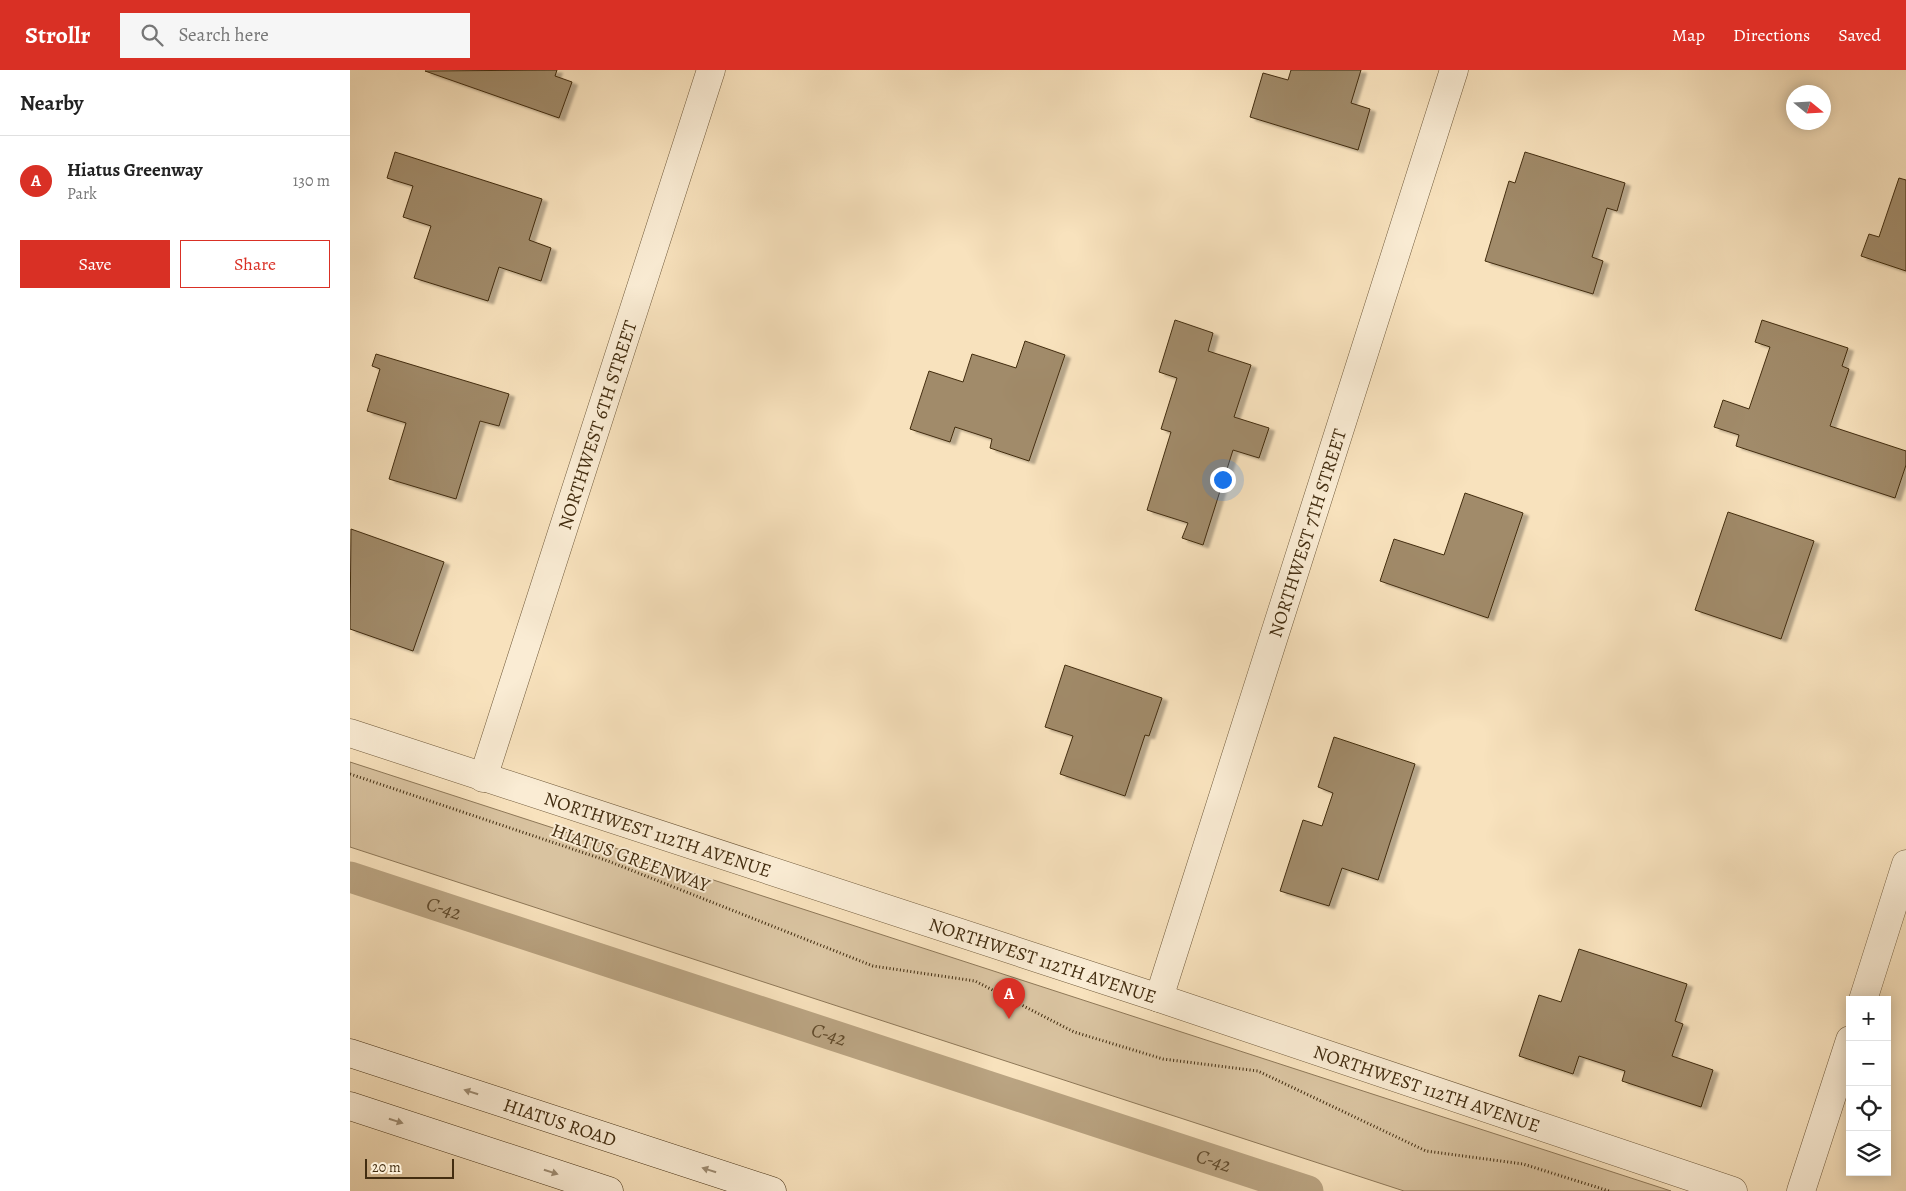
<!DOCTYPE html>
<meta charset="utf-8">
<style>
:root{--surface:#fff;--page:#f6f6f6;--text:#222;--muted:#767676;--line:#e0e0e0;--accent:#d93025}
body{margin:0;font-family:Alegreya,serif;background:var(--page);color:var(--text)}
.controls{position:absolute;right:15px;bottom:15px;display:grid;overflow:hidden;border-radius:0px;box-shadow:0 2px 12px #0003}
.controls button{width:45px;height:45px;display:grid;place-items:center;padding:0;border:0;border-bottom:1px solid var(--line);background:var(--surface);color:var(--text);font:25px sans-serif}
.compass{position:absolute;left:1436px;top:15px;width:45px;height:45px;border-radius:50%;background:var(--surface);box-shadow:0 2px 12px #0003;rotate:108deg}
.scale{position:absolute;left:15px;bottom:12px;width:89px;box-sizing:border-box;padding-left:5px;border:2px solid #432d10;border-top:0;font-size:14px;line-height:18px;white-space:nowrap;color:#432d10;-webkit-text-stroke:4px #faecd4;paint-order:stroke}
.you{position:absolute;left:872px;top:409px;width:18px;height:18px;margin:-12px;border:4px solid #fff;border-radius:50%;background:#1a73e8;box-shadow:0 0 0 8px #1a73e833}
.badge{display:grid;place-items:center;width:32px;height:32px;border-radius:50%;background:var(--accent);color:#fff;font-size:16px;font-weight:700}
.pin{position:absolute;translate:-50% -41px;filter:drop-shadow(0 1px 2px #0008)}
.pin::after{content:'';position:absolute;top:26px;width:18px;height:15px;background:inherit;clip-path:polygon(0 0,100% 0,50% 100%)}
.list{margin:0;padding:0;list-style:none}
h2{display:flex;justify-content:space-between;align-items:center;height:65px;margin:0;padding:0 20px;font-size:21px}
h2 small{font-size:16px;font-weight:400;color:var(--muted)}
.list li{display:grid;grid-template-columns:32px 1fr auto;gap:15px;align-items:center;box-sizing:border-box;height:90px;padding:0 20px;border-top:1px solid var(--line)}
.list b{display:block;font-size:19px;white-space:nowrap}
.list p{margin:0;font-size:16px;white-space:nowrap;color:var(--muted)}
.list em{font-size:16px;font-style:normal;color:var(--muted)}
.actions{display:flex;gap:10px;padding:15px 20px}
.actions a{flex:1;padding:11px 0;border:1px solid var(--accent);border-radius:0px;text-align:center;font-size:18px;color:var(--accent)}
.actions .main{background:var(--accent);color:#fff}
.icon{flex:none;width:28px;height:28px;fill:none;stroke:currentColor;stroke-width:2;stroke-linecap:round;stroke-linejoin:round}
.map{position:relative;flex:none;width:1556px;height:1121px;overflow:hidden}
header{display:flex;align-items:center;gap:30px;box-sizing:border-box;height:70px;padding:0 25px;background:var(--accent);color:#fff}
header strong{font-size:24px}
nav{display:flex;gap:28px;margin-inline-start:auto;font-size:18px}
.search{width:350px;height:45px;background:var(--page);display:flex;align-items:center;gap:12px;box-sizing:border-box;padding:0 18px;border-radius:0px;color:var(--muted);font-size:19px}
main{display:flex}
aside{flex:1;background:var(--surface)}
.map>svg:first-child{display:block}
.green{fill:#d9c3a0;stroke:#8e7858}
.lines{fill:none;stroke-linecap:round;stroke-linejoin:round}
.canal{stroke:#baa482;stroke-width:31}
.building{fill:#a18b6a;stroke:#432d10;filter:url(#shadow)}
.minor-casing{stroke:#705a3b;stroke-width:29}
.secondary-casing{stroke:#432d10;stroke-width:29}
.path{stroke:#432d10;stroke-width:3;stroke-dasharray:1 2.5;stroke-linecap:butt}
.minor{stroke:#faecd4;stroke-width:28}
.secondary{stroke:#faecd4;stroke-width:28}
.oneway{fill:#9e8c72}
.labels{text-anchor:middle;stroke-width:4;stroke-linejoin:round;paint-order:stroke}
.street-label{font-size:19px;fill:#432d10;stroke:#faecd4}
.water-label{font-size:20px;font-style:italic;fill:#614b2c;stroke:#faecd4}
</style>
<header>
<strong>Strollr</strong>
<div class="search"><svg class="icon" aria-label="search" viewBox="0 0 24 24"><circle cx="10" cy="10" r="6"/><path d="M15 15l6 6"/></svg>Search here</div>
<nav><a>Map</a><a>Directions</a><a>Saved</a></nav>
</header>
<main>
<aside>
<h2>Nearby<small></small></h2>
<ul class="list">
<li><span class="badge">A</span><div><b>Hiatus Greenway</b><p>Park</p></div><em>130 m</em></li>
</ul>
<div class="actions"><a class="main">Save</a><a>Share</a></div>
</aside>
<div class="map">
<svg width="1556" height="1121" viewBox="0 0 1556 1121">
<defs>
<filter id="shadow"><feDropShadow dx="5.5" dy="3" stdDeviation="1" flood-color="#0004"/></filter>
</defs>
<rect width="100%" height="100%" fill="#f8e2bd"/>
<filter id="stains"><feTurbulence type="fractalNoise" baseFrequency=".004" numOctaves="4"/><feColorMatrix values="0 0 0 0 .2 0 0 0 0 .09 0 0 0 0 .02 0 0 0 .5 -.17"/></filter>
<radialGradient id="worn" r=".72"><stop offset=".6" stop-color="#630" stop-opacity="0"/><stop offset="1" stop-color="#630" stop-opacity=".3"/></radialGradient>
<path class="green" d="M0 692 1321 1121H1054L0 777Z"/>
<g class="lines">
<path class="canal" id="s1" d="M0 807 958 1121"/>
</g>
<g class="building">
<path d="M207 0 205 6 222 12 209 48 75 1Z"/>
<path d="M941 0H1011L1001 33 1020 39 1008 80 900 47 913 3 938 10Z"/>
<path d="M45 82 192 129 179 170 201 178 191 211 149 197 138 231 64 208 81 156 53 147 63 116 37 108Z"/>
<path d="M1175 82 1275 113 1267 141 1257 138 1242 187 1253 191 1243 224 1135 191 1159 111 1165 113Z"/>
<path d="M1549 108 1556 110V201L1511 186 1519 164 1529 167Z"/>
<path d="M825 250 863 263 858 281 901 295 884 347 919 358 909 388 883 380 853 475 832 468 838 453 797 440 821 362 811 359 827 308 809 302Z"/>
<path d="M1412 250 1498 278 1492 296 1499 299 1480 356 1556 381V395L1545 428 1386 376 1389 365 1364 357 1373 330 1399 339 1420 277 1405 272Z"/>
<path d="M675 271 715 285 679 391 640 378 642 369 605 357 600 372 560 359 579 301 613 312 622 284 666 298Z"/>
<path d="M26 284 159 324 149 356 130 351 106 429 39 409 56 353 17 341 30 299 22 296Z"/>
<path d="M1115 423 1173 443 1138 548 1030 511 1044 469 1094 485Z"/>
<path d="M1378 442 1464 471 1431 569 1345 540Z"/>
<path d="M1 459 94 492 63 581 0 559Z"/>
<path d="M715 595 812 628 799 666 795 665 775 726 710 704 723 666 695 657Z"/>
<path d="M984 667 1065 694 1028 810 992 798 979 836 930 821 953 750 972 756 983 723 968 717Z"/>
<path d="M1229 879 1337 914 1325 951 1333 954 1322 986 1363 1000 1351 1037 1272 1011 1275 1001 1229 986 1223 1004 1169 986 1189 925 1211 932Z"/>
</g>
<g class="lines">
<g class="minor-casing">
<g id="minor">
<path id="s2" d="M0 663 809 928 1383 1121"/>
<path id="s3" d="M133 708 361 0"/>
<path id="s4" d="M809 928 1104 0"/>
<path d="M1513 930 1556 794"/>
<path d="M1451 1121 1500 970"/>
</g>
</g>
<g class="secondary-casing">
<g id="secondary">
<path id="s5" d="M0 983 422 1121"/>
<path d="M0 1036 259 1121"/>
</g>
</g>
<path class="path" d="M0 704 258 791 523 896 625 911 724 962 813 989 908 1001 1076 1081 1173 1094 1259 1121"/>
<use href="#minor" class="minor"/>
<use href="#secondary" class="secondary"/>
</g>
<defs><path id="oneway-solid" d="M-6-.8H1V-3.2L6.5 0L1 3.2V.8H-6Z" transform="scale(1.25)"/></defs>
<g class="oneway">
<use href="#oneway-solid" transform="translate(121 1022) rotate(-162)"/>
<use href="#oneway-solid" transform="translate(46 1051) rotate(18)"/>
<use href="#oneway-solid" transform="translate(359 1100) rotate(-162)"/>
<use href="#oneway-solid" transform="translate(201 1102) rotate(18)"/>
</g>
<g class="labels">
<g class="street-label">
<text dy="7" stroke="none"><textPath href="#s3" startOffset="371">NORTHWEST 6TH STREET</textPath></text>
<text dy="7" stroke="none"><textPath href="#s4" startOffset="488">NORTHWEST 7TH STREET</textPath></text>
<text dy="7" stroke="none"><textPath href="#s2" startOffset="324">NORTHWEST 112TH AVENUE</textPath></text>
<text transform="translate(281 787) rotate(20)" y="7">HIATUS GREENWAY</text>
<text dy="7" stroke="none"><textPath href="#s2" startOffset="729">NORTHWEST 112TH AVENUE</textPath></text>
<text dy="7" stroke="none"><textPath href="#s2" startOffset="1134">NORTHWEST 112TH AVENUE</textPath></text>
<text dy="7" stroke="none"><textPath href="#s5" startOffset="221">HIATUS ROAD</textPath></text>
</g>
<g class="water-label">
<text dy="7" stroke="none"><textPath href="#s1" startOffset="99">C-42</textPath></text>
<text dy="7" stroke="none"><textPath href="#s1" startOffset="504">C-42</textPath></text>
<text dy="7" stroke="none"><textPath href="#s1" startOffset="909">C-42</textPath></text>
</g>
</g>
<rect width="100%" height="100%" filter="url(#stains)"/>
<rect width="100%" height="100%" fill="url(#worn)"/>
</svg>
<div class="controls">
<button>+</button>
<button>−</button>
<button><svg class="icon" aria-label="locate" viewBox="0 0 24 24"><circle cx="12" cy="12" r="6"/><path d="M12 2v4M12 18v4M2 12h4M18 12h4"/></svg></button>
<button><svg class="icon" aria-label="layers" viewBox="0 0 24 24"><path d="M12 4l9 5-9 5-9-5zM3 14l9 5 9-5"/></svg></button>
</div>
<svg class="compass" viewBox="-18 -18 36 36"><path d="M0-13l5 13h-10z" fill="#e53935"/><path d="M0 13l5-13h-10z" fill="#767676"/></svg>
<div class="scale">20 m</div>
<div class="you"></div>
<div class="pin badge" style="left:659px;top:949px">A</div>
</div>
</main>
